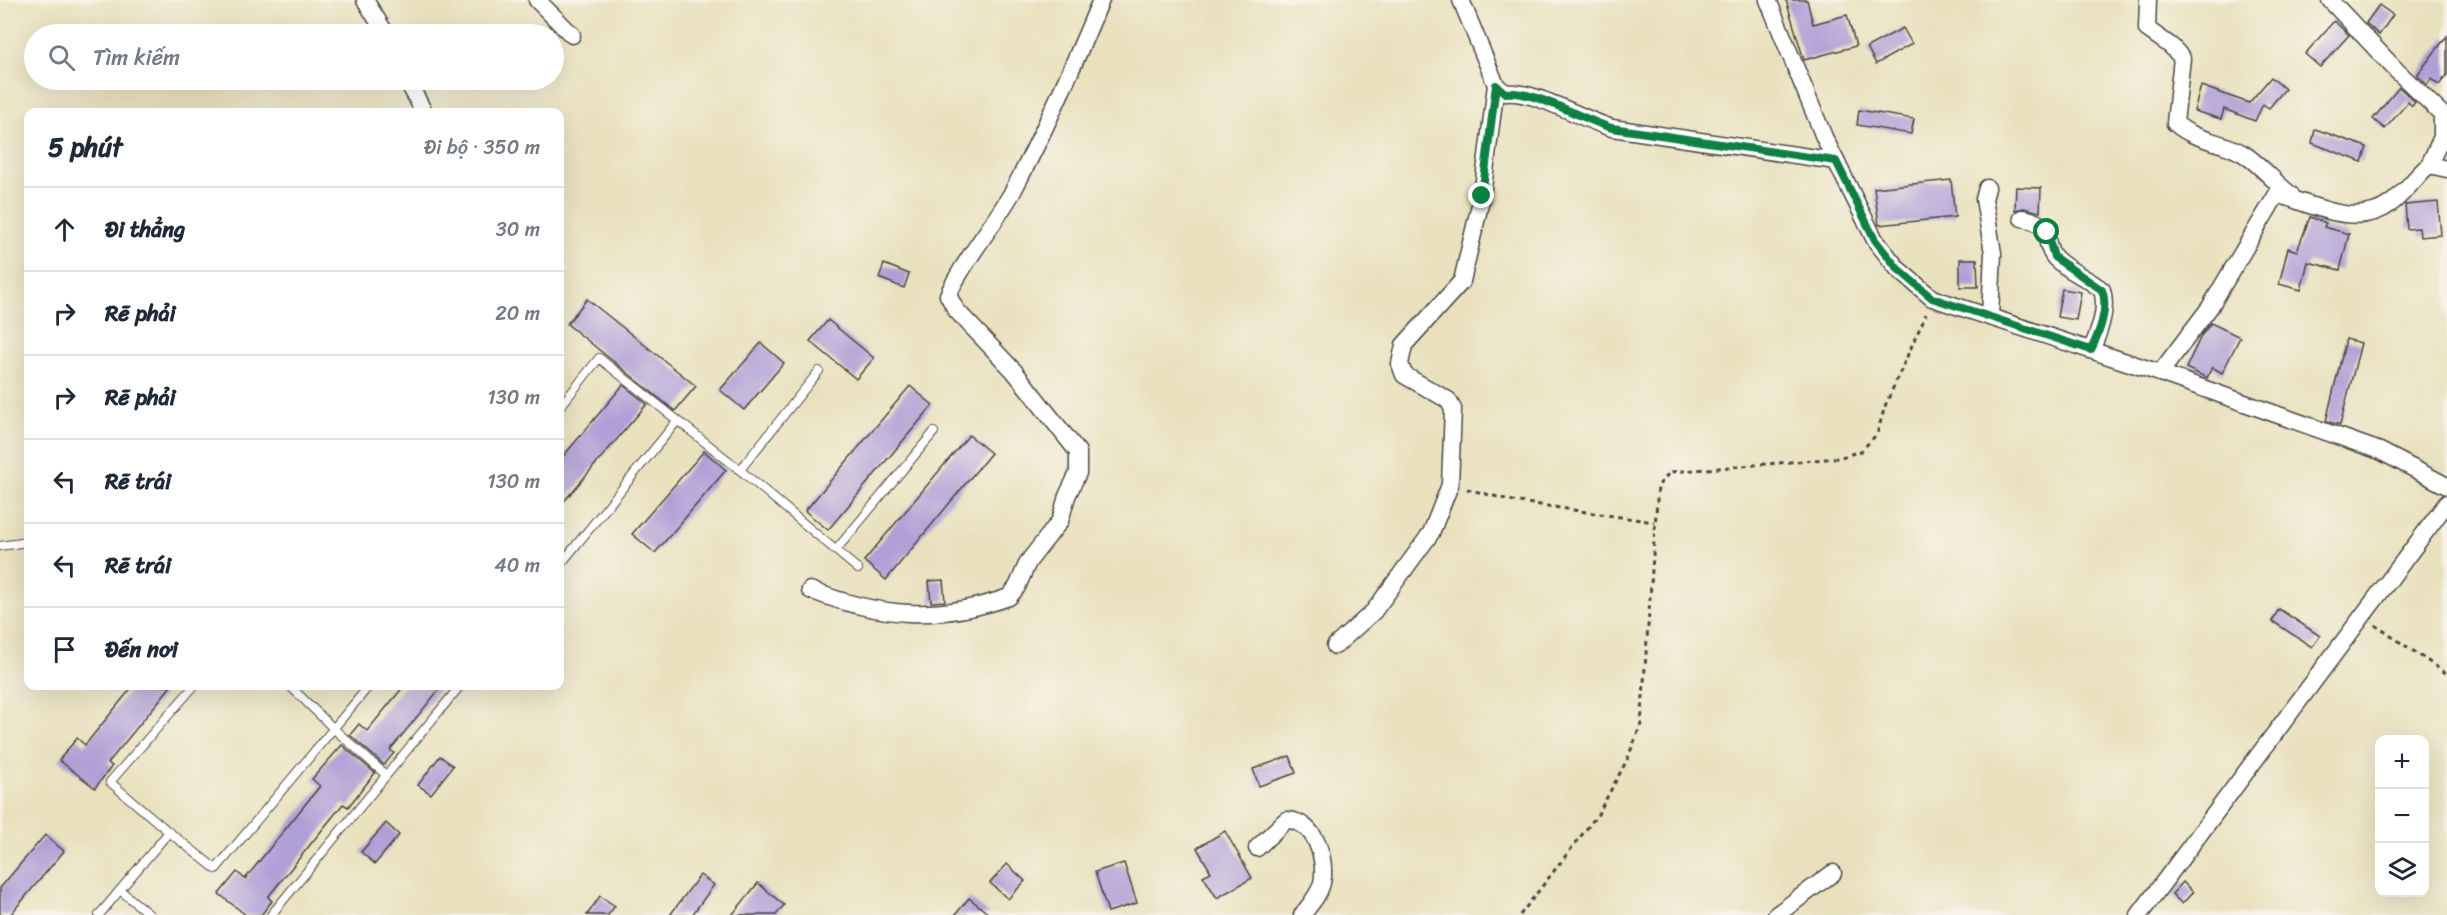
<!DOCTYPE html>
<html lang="vi">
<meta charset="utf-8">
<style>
:root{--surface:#fff;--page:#f2f2f3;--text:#1f2937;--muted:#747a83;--line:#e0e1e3}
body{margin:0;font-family:Sriracha,sans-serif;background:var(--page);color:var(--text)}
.controls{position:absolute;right:18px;bottom:18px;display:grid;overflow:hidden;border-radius:12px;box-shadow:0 6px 24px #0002}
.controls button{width:54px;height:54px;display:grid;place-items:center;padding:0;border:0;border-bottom:2px solid var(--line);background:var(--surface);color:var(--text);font:30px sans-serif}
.stop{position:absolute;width:18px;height:18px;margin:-14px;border:4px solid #0b8043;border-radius:50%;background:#fff}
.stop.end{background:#0b8043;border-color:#fff;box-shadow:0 2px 6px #0008}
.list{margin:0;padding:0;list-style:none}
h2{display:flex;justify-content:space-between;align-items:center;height:78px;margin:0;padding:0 24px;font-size:26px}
h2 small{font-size:20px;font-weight:400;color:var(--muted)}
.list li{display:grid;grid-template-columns:39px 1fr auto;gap:18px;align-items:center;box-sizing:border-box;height:84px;padding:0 24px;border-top:2px solid var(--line)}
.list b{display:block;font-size:22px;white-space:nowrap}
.list em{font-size:20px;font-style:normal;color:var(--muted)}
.icon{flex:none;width:33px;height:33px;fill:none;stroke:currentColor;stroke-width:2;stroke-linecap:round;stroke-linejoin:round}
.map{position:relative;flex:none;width:2447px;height:915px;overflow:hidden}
.search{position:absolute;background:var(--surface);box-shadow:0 6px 24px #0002;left:24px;top:24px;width:540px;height:66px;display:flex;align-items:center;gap:15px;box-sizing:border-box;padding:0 21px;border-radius:33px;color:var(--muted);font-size:22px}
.panel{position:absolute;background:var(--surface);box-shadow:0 6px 24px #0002;left:24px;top:108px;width:540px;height:582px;border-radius:12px}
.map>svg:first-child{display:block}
.building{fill:#ae9fd6}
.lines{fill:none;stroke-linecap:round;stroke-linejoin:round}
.lane-casing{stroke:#484641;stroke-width:10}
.street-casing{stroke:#484641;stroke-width:19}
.path{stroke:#484641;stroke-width:3;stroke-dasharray:4.5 4.5;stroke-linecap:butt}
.lane{stroke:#fff;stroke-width:8}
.street{stroke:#fff;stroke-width:16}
.route{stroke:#0b8043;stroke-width:8}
</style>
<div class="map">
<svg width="2447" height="915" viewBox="0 0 2447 915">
<rect width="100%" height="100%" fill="#f7f3e8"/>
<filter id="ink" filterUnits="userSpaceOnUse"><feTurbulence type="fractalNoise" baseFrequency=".0167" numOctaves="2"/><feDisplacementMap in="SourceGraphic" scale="12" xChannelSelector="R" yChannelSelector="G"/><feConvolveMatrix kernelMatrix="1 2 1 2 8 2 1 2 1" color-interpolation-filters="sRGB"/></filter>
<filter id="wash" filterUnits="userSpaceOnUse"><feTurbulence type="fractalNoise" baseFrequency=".008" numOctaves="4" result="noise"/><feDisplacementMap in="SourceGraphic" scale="24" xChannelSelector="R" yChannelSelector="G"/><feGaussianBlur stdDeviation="1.35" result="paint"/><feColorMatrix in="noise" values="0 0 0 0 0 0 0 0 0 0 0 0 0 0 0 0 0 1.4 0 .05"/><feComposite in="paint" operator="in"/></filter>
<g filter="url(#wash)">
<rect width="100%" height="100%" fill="#e9e1be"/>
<g id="blocks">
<g class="building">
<path d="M1786 0H1807L1813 24 1847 15 1856 46 1804 60Z"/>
<path d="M2379 5 2393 15 2379 35 2366 23Z"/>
<path d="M2334 21 2349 35 2320 67 2305 54Z"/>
<path d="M1903 28 1912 44 1876 64 1867 47Z"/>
<path d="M2447 36V75L2439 85 2431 79 2427 85 2417 75Z"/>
<path d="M2271 77 2285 89 2269 108 2263 104 2255 121 2224 109 2221 119 2194 111 2201 86 2249 103Z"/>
<path d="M2399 87 2415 102 2412 106 2408 102 2385 129 2373 119Z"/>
<path d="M1859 110 1914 119 1911 134 1857 125Z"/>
<path d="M2315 129 2367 147 2362 162 2312 143Z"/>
<path d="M1951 180 1955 217 1879 225 1874 188Z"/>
<path d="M2016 187 2041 188 2040 212 2024 208 2015 210Z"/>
<path d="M2438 202 2441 235 2420 237 2419 228 2407 229 2405 205Z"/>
<path d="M2310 217 2326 223 2324 227 2349 234 2340 270 2308 262 2301 290 2279 284 2288 248 2297 251Z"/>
<path d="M1960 259H1977L1978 287H1960Z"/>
<path d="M884 264 909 274 904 288 879 278Z"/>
<path d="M2062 289 2081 292 2076 320 2057 317Z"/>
<path d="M587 299 696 386 675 411 567 324Z"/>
<path d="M828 320 874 358 856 379 810 341Z"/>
<path d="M2211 323 2240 337 2222 373 2212 367 2207 378 2186 368 2201 336Z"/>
<path d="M2346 339 2361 343 2340 425 2326 421Z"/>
<path d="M761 343 784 363 744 410 720 390Z"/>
<path d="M623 385 647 404 560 506V460Z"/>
<path d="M910 386 933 405 828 530 805 511Z"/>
<path d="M969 435 991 453 886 580 864 561Z"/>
<path d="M704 451 726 470 655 553 632 534Z"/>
<path d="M943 580 945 601 931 602 929 581Z"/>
<path d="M2279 609 2320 636 2312 647 2272 621Z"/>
<path d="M133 686H171L108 763 112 766 95 788 59 760 77 738 85 745Z"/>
<path d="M404 686H442L390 750 394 753 384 765 350 735 359 724 367 731Z"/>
<path d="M342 745 375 773 348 807 343 804 268 897 272 901 261 915H246L219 894 237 872 245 879 320 786 312 779Z"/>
<path d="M440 756 453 766 431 794 418 785Z"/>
<path d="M1290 756 1296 773 1259 786 1253 769Z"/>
<path d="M386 823 399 835 375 864 361 852Z"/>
<path d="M1225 831 1252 878 1217 898 1203 876 1211 872 1197 848Z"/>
<path d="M45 835 64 851 10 915H0V888Z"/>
<path d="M1124 863 1137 903 1108 912 1095 872Z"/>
<path d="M1007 864 1025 881 1008 899 990 883Z"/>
<path d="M700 875 714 885 692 915H670Z"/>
<path d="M2183 882 2193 892 2182 904 2172 894Z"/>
<path d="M758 883 784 905 776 915H732Z"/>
<path d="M600 896 615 906 608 915H587Z"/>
<path d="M969 898 990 915H955Z"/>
</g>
</g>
</g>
<g filter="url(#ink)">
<use href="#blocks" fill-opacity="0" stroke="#484641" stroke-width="1.5"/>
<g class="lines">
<g class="lane-casing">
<g id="lane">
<path d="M560 407 599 358 740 470 858 569"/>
<path d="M740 470 819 371"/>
<path d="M0 546 28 542"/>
<path d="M836 550 934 432"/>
<path d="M560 565 677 421"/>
<path d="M290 686 334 729 386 775"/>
<path d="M169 832 110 782 194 686"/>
<path d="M120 890 169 832 216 869 369 686"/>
<path d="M99 915 120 890 150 915"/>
<path d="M271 915 460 686"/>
</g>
</g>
<g class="street-casing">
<g id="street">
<path d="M365 0 386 34"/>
<path d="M537 0 572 35"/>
<path d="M1461 0 1496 85 1505 93C1532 89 1584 120 1612 128L1836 161"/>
<path d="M1768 0 1824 137 1875 240 1898 269 1932 298 2160 373 2380 451 2447 486"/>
<path d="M2148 0 2147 29 2171 46 2182 58 2175 123C2195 141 2219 140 2242 153 2257 161 2275 183 2291 195"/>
<path d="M2330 0 2397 71 2442 114V137L2429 165 2447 169"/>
<path d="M407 80 424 112"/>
<path d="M1987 188 1984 199 1993 253 1990 317"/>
<path d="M2022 218C2057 224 2040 241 2055 258 2068 271 2088 278 2102 290 2108 309 2099 333 2091 350"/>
<path d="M2160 373 2210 307 2277 194C2311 204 2356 229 2390 204 2405 193 2415 177 2429 165"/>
<path d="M810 590C879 617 938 622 1009 597L1017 587 1028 562 1060 521 1067 496 1078 473V452L1014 371 956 310 948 295C965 258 993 227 1013 191 1046 129 1074 64 1101 0"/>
<path d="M1335 646 1374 611 1431 533 1450 485 1453 409 1448 400 1404 375 1400 364 1404 345 1462 281 1482 196 1496 85"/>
<path d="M1257 848 1286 820C1315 820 1327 859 1322 883 1319 895 1310 905 1302 915"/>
<path d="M1776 915 1833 873"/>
<path d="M2139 915 2447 503"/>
</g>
</g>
<g class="path">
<path d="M1467 489 1513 501 1654 522"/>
<path d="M2375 625 2447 674"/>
<path d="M1520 915 1598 814 1627 760 1641 724 1658 486 1670 472 1838 458 1861 451 1877 434 1885 406 1926 314"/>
</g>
<use href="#lane" class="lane"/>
<use href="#street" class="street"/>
</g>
</g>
<g class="lines" filter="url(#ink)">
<path class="route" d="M1482 196 1496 85 1505 93C1532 89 1584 120 1612 128L1836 161 1875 240 1898 269 1932 298 2091 350C2099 333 2109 309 2102 290L2054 257 2047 232"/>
</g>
</svg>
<div class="controls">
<button>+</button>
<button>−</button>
<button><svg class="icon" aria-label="layers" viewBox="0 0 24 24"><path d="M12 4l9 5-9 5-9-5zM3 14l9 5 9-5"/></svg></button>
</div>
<div class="stop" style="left:2047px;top:232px"></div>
<div class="stop end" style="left:1482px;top:196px"></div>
<div class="search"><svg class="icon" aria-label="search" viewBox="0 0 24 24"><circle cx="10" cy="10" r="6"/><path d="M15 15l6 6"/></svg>Tìm kiếm</div>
<section class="panel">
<h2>5 phút<small>Đi bộ · 350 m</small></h2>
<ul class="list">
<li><svg class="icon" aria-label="ahead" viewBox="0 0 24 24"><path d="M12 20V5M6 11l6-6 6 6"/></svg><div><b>Đi thẳng</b></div><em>30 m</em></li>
<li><svg class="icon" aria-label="right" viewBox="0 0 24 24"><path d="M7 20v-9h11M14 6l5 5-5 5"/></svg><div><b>Rẽ phải</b></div><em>20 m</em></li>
<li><svg class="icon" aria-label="right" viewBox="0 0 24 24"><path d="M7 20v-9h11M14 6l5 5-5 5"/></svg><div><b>Rẽ phải</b></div><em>130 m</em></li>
<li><svg class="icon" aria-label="left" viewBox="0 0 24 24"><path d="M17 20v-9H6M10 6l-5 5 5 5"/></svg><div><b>Rẽ trái</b></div><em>130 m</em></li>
<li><svg class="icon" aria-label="left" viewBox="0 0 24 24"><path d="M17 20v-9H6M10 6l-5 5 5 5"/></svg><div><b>Rẽ trái</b></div><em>40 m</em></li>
<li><svg class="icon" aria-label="arrive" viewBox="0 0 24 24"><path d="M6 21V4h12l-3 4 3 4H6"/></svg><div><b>Đến nơi</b></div></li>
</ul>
</section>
</div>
